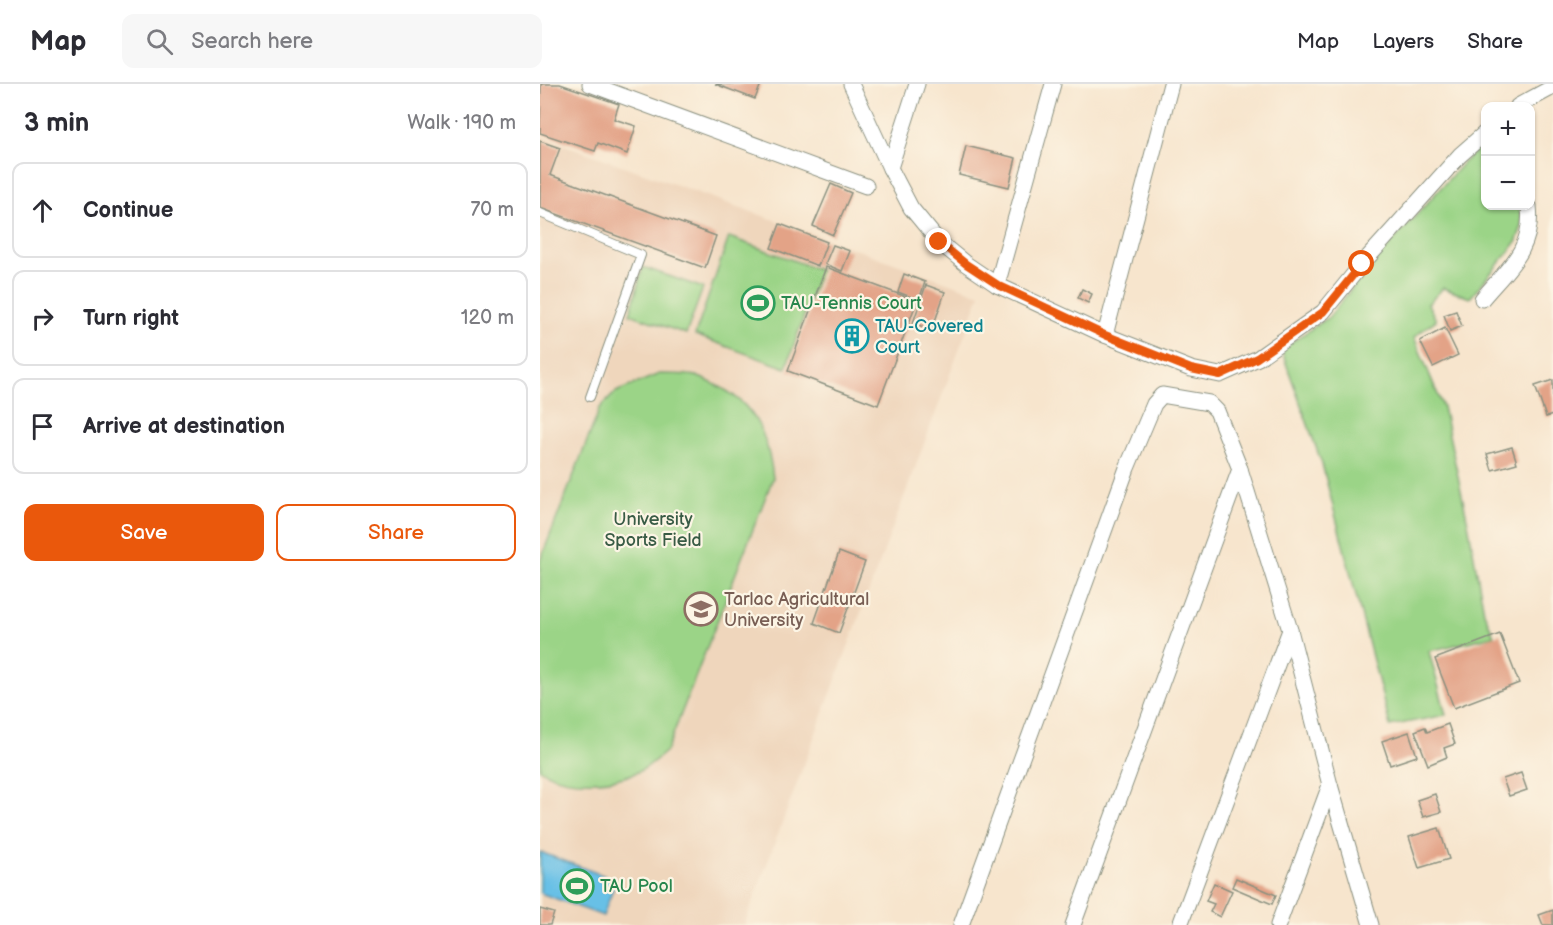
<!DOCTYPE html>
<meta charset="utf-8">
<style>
:root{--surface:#fff;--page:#f7f7f7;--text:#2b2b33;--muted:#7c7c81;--line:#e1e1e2;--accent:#ea580c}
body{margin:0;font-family:"Balsamiq Sans",sans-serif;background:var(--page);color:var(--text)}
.controls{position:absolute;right:18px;top:18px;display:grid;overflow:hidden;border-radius:12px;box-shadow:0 2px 4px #0004}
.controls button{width:54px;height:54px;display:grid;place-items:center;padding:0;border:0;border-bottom:2px solid var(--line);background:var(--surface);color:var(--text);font:30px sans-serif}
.stop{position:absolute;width:18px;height:18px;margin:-14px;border:4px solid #ea580c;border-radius:50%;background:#fff}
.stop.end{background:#ea580c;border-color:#fff;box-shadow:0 2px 6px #0008}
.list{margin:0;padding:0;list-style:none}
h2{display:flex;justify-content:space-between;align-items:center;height:78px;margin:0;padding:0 24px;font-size:26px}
h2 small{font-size:20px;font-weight:400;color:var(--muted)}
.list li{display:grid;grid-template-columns:39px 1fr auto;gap:18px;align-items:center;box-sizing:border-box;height:96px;margin:0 12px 12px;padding:0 12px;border:2px solid var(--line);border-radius:12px}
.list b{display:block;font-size:22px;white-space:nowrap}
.list em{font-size:20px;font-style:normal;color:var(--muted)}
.actions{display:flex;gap:12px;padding:18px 24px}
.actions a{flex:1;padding:14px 0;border:2px solid var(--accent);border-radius:12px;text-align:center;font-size:21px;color:var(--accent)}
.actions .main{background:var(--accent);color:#fff}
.icon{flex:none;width:33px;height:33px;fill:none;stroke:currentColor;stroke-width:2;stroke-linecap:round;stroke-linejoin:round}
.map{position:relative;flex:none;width:1013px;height:841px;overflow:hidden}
header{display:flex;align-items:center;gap:36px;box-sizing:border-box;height:84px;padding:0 30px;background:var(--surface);border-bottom:2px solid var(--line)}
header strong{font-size:28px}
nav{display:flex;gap:33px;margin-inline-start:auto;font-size:21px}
.search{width:420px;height:54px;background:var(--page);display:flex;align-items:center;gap:15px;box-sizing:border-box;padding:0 21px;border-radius:12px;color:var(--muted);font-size:22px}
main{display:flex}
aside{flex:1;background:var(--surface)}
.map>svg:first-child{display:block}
.built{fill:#efd6bc}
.green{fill:#9bd487;stroke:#5d885e;stroke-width:1.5}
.water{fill:#68c0e6;stroke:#447e8d;stroke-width:1.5}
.building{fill:#e3a387}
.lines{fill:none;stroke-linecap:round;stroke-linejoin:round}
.service-casing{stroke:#8b9180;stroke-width:10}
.minor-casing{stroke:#8b9180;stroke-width:17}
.service{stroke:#fff;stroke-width:8}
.minor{stroke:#fff;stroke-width:15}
.route{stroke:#ea580c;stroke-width:8}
.labels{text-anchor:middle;stroke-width:4.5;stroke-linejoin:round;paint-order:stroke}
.leisure-label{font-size:18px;fill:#27864d;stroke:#fcf5e5;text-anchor:start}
.culture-label{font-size:18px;fill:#0d838f;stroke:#fcf5e5;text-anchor:start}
.park-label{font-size:18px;fill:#385b45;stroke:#fcf5e5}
.education-label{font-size:18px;fill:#785e54;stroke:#fcf5e5;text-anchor:start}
</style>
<header>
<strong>Map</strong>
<div class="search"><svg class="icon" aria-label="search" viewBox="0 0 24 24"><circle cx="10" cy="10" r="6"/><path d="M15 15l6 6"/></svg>Search here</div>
<nav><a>Map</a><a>Layers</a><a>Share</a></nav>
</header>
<main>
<aside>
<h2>3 min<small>Walk · 190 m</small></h2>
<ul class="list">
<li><svg class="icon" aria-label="ahead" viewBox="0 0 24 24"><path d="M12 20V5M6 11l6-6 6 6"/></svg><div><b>Continue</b></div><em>70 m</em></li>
<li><svg class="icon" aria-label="right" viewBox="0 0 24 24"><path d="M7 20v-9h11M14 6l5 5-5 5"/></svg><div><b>Turn right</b></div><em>120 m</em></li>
<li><svg class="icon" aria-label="arrive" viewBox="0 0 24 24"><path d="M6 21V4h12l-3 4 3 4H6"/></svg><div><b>Arrive at destination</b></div></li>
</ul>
<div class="actions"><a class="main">Save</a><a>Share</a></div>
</aside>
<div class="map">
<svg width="1013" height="841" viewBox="0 0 1013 841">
<rect width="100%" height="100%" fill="#fcf5e5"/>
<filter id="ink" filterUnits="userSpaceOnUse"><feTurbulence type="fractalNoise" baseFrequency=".0167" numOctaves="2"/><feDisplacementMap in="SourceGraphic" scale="12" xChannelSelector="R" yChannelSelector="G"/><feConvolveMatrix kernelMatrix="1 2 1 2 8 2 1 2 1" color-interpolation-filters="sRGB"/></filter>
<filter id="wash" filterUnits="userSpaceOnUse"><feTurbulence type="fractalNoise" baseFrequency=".008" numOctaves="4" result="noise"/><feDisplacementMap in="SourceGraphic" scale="24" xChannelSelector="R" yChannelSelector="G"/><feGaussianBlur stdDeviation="1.35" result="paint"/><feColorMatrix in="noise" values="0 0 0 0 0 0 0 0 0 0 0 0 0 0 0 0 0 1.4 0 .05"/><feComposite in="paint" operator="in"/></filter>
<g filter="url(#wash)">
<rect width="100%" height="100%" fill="#f7e5cd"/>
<path class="built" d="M0 52 440 210 204 841H0Z"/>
<g class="green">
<path d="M945 59V122H979L982 142 976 159 930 214 903 204 888 220 896 236 874 253 903 323 928 439 944 528 954 552 889 567 906 631 850 642 782 380 741 265 788 234 828 185 923 79Z"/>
<path d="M189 153 280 186 246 284 155 251Z"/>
<path d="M103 183 163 204 146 250 90 230Z"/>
<path d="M119 290C131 290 145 290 156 292 162 294 168 297 174 300 215 319 228 351 233 394L127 666C120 672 113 679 105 684 79 700 25 703 0 685V477L60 324 76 308Z"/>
</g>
<path class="water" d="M0 768 76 796 63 832 0 809Z"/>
<g id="blocks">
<g class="building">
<path d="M1 0H20L79 20 74 35 96 42 87 70 58 59 55 67 0 49Z"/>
<path d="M175 0H221L215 15Z"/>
<path d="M0 57 20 64 10 91 176 152 165 184 0 124Z"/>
<path d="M426 62 476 74 469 103 419 91Z"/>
<path d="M291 100 311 109 293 151 273 142Z"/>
<path d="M240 140 287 158 278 182 231 164Z"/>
<path d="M293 161 310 167 302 187 285 180Z"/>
<path d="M286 183 377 217 338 321 248 287Z"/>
<path d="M364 190 385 198 379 216 358 208Z"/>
<path d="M386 201 405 208 392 246 373 239Z"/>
<path d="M542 205 552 210 548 219 538 214Z"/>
<path d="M916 227 922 242 910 247 904 231Z"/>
<path d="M905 244 918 271 893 283 880 257Z"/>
<path d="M1013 296V331L1006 333 995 302Z"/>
<path d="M972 363 977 379 952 386 947 370Z"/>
<path d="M299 468 325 478 299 549 274 539Z"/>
<path d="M960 550 979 599 914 624 895 575Z"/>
<path d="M908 640 915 660 904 664 907 673 888 681 875 647 885 643 887 648Z"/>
<path d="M869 648 877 672 850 681 842 657Z"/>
<path d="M981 689 987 706 969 712 963 695Z"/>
<path d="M895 710 901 728 883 733 877 716Z"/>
<path d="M899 744 909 775 879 784 869 753Z"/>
<path d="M696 794 736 811 732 820 692 803Z"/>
<path d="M674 799 692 807 680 833 670 828 674 820 666 817Z"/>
<path d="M0 825 14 829 10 841H0Z"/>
<path d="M1013 826V841H1003L999 831Z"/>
</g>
</g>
</g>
<g filter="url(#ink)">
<use href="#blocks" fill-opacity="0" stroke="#8b9180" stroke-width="1.5"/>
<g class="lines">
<g class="service-casing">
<path id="service" d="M0 129 101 171 50 313"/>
</g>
<g class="minor-casing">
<g id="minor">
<path d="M50 0 326 102"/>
<path d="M311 0 350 84 371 124 399 158 426 180 457 201 565 251 651 285 680 291 718 274 783 228 822 180 920 71 945 49"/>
<path d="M978 22 1013 3"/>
<path d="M350 84 377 0"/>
<path d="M457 201 513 0"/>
<path d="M942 215C968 184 994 165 989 122"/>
<path d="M565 251 631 0"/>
<path d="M421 841 587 384 614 320 622 311 669 319 677 327 700 385 750 546 790 701 831 841"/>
<path d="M533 841 700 385"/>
<path d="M640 841 750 546"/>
<path d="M738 841 790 701"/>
</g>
</g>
<use href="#service" class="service"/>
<use href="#minor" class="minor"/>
</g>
</g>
<g class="lines" filter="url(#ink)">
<path class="route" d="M399 158 426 180 458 201 565 251 651 285 680 291 717 274 783 228 822 180"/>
</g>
<defs>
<g id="stadium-ring" transform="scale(1.725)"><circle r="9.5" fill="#fcf5e5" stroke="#2e9e5b" stroke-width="1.5"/><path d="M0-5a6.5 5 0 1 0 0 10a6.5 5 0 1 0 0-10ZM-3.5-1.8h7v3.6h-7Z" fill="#2e9e5b"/></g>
<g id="building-ring" transform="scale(1.725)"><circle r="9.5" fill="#fcf5e5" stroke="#0f9aa8" stroke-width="1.5"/><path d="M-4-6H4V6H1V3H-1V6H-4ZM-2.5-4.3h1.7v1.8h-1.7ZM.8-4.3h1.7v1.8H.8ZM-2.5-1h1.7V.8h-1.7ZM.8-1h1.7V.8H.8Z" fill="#0f9aa8"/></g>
<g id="university-ring" transform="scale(1.725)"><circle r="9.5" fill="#fcf5e5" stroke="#8d6e63" stroke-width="1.5"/><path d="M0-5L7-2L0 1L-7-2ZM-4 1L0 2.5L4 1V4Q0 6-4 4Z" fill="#8d6e63"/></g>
</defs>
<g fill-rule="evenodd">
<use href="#stadium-ring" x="218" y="219"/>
<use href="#building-ring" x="312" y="252"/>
<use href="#university-ring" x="161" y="525"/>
<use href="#stadium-ring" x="37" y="802"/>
</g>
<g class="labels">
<g class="leisure-label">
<text x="241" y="225">TAU-Tennis Court</text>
<text x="60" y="808">TAU Pool</text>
</g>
<g class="culture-label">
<text x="335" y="248">TAU-Covered<tspan x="335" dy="21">Court</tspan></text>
</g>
<g class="park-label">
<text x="113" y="441">University<tspan x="113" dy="21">Sports Field</tspan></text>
</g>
<g class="education-label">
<text x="184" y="521">Tarlac Agricultural<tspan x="184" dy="21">University</tspan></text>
</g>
</g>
</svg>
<div class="controls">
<button>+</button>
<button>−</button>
</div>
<div class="stop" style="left:822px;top:180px"></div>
<div class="stop end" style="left:399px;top:158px"></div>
</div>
</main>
